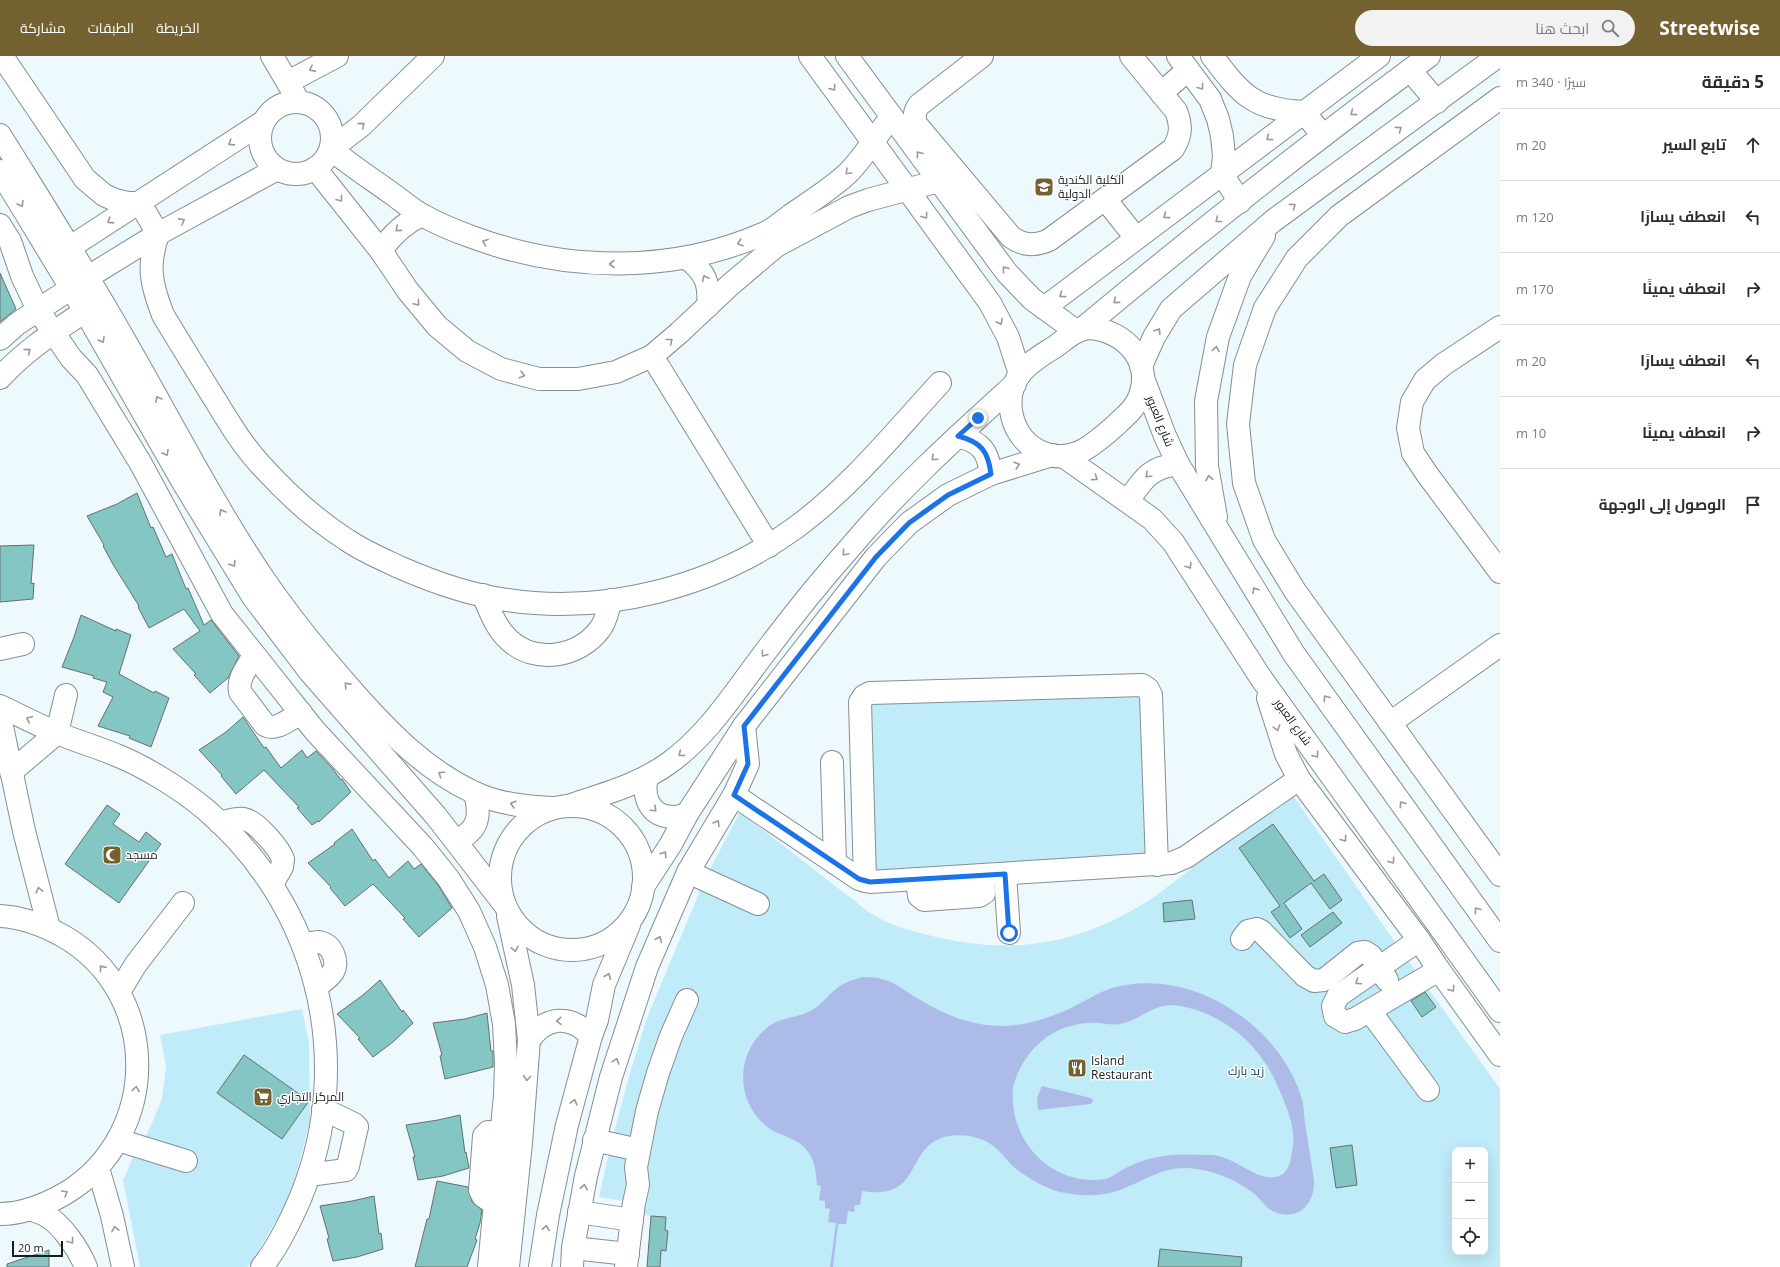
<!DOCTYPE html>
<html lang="ar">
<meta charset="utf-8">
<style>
:root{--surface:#fff;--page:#f2f2f3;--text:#2b2b33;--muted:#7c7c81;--line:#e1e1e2;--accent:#746130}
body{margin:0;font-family:"Open Sans",Cairo,sans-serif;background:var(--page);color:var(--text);direction:rtl}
.controls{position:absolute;right:12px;bottom:12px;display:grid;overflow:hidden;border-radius:8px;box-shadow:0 4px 16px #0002}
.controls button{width:36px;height:36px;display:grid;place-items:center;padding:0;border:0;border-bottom:1px solid var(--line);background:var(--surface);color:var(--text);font:20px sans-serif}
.scale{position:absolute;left:12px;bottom:10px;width:51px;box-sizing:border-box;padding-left:4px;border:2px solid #191d1f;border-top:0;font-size:11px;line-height:14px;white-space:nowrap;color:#191d1f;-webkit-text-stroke:3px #fff;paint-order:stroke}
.stop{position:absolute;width:12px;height:12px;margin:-9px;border:3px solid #1a73e8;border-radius:50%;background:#fff}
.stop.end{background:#1a73e8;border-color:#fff;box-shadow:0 1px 4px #0008}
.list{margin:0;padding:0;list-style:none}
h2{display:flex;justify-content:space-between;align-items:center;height:52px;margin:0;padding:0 16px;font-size:17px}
h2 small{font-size:13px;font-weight:400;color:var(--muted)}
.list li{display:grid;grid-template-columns:26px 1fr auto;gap:12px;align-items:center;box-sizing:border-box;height:72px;padding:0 16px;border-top:1px solid var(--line)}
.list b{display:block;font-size:15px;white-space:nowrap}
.list em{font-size:13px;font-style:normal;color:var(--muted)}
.icon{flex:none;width:22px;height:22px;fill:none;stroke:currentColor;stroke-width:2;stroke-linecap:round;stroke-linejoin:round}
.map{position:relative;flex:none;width:1500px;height:1211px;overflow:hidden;direction:ltr}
header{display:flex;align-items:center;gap:24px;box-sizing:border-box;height:56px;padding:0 20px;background:var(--accent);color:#fff}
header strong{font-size:19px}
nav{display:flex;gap:22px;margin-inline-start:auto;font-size:14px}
.search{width:280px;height:36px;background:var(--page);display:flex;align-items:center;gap:10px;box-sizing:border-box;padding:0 14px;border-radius:22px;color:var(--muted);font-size:15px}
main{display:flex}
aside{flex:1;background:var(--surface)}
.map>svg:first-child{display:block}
.green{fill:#c0ebf8;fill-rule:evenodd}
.water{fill:#adbbe9;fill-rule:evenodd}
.building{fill:#84c6c3;stroke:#65706f}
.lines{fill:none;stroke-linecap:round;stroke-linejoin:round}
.minor-casing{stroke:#848f93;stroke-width:24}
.minor{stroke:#fff;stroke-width:22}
.oneway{stroke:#98999a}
.route{stroke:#1a73e8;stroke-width:5}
.labels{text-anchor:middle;stroke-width:3;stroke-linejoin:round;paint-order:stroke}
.poi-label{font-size:12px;fill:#191d1f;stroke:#fff;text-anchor:start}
.street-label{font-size:12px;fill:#191d1f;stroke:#fff}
.park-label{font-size:12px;fill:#073f4d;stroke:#fff}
</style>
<header>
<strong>Streetwise</strong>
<div class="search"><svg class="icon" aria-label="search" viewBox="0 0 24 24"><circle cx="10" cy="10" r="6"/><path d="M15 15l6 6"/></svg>ابحث هنا</div>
<nav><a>الخريطة</a><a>الطبقات</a><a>مشاركة</a></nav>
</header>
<main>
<aside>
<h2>5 دقيقة<small>سيرًا · 340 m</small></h2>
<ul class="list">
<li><svg class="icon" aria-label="ahead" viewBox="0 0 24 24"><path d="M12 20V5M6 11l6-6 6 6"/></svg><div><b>تابع السير</b></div><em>20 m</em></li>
<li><svg class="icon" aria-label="left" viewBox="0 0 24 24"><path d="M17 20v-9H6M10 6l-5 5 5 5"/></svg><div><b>انعطف يسارًا</b></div><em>120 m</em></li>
<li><svg class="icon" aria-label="right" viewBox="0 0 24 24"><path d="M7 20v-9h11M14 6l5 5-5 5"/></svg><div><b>انعطف يمينًا</b></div><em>170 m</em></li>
<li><svg class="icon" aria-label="left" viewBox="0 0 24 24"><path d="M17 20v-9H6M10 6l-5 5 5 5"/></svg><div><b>انعطف يسارًا</b></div><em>20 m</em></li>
<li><svg class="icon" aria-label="right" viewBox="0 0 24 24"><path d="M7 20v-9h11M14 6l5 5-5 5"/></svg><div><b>انعطف يمينًا</b></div><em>10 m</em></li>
<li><svg class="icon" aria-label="arrive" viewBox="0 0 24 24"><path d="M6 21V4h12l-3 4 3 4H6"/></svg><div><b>الوصول إلى الوجهة</b></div></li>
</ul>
</aside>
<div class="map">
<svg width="1500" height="1211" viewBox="0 0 1500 1211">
<rect width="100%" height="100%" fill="#edf9fd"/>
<g class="green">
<path d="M1144 635 1149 804 875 814 869 644Z"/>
<path d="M1291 737 1402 896 1500 1033V1211H647L651 1160 636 1158 637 1147 599 1141 611 1088 628 1024 647 962 705 823 740 756 870 857C891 870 912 875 936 881 1019 900 1083 887 1154 841ZM1455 1094H1485V1196H1455Z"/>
<path d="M302 953 309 987 310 1064 291 1139 252 1206 247 1211H140L123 1124 133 1101 150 1072 162 1043 166 1010 160 979Z"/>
</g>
<g class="water">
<path d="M864 921C892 921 899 932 922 945 945 959 973 970 1002 970 1026 970 1049 962 1071 952 1085 945 1097 937 1112 932 1189 910 1277 966 1301 1040 1304 1048 1304 1058 1305 1067 1308 1086 1311 1105 1314 1124 1315 1146 1301 1164 1277 1157 1266 1154 1261 1142 1252 1136 1236 1124 1217 1116 1197 1113 1164 1108 1146 1125 1117 1135 1099 1141 1079 1140 1060 1136 1044 1132 1028 1122 1015 1112 1010 1108 1006 1102 1001 1097 988 1082 968 1077 948 1080 903 1090 925 1145 862 1135L860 1149H855L854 1156 848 1155 846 1168H838L833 1211H830L836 1167 828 1166 830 1153 825 1152V1145L819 1144 821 1130 817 1129C816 1116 815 1103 805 1092 794 1080 776 1080 764 1068 734 1041 737 994 769 970 780 962 794 962 806 957 819 952 826 941 837 932 845 926 854 923 864 921ZM1170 949C1206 951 1243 974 1263 1004 1271 1014 1276 1026 1281 1038 1288 1055 1295 1070 1293 1090 1291 1100 1291 1111 1283 1118 1263 1132 1236 1100 1212 1099 1194 1099 1176 1097 1158 1101 1146 1103 1133 1108 1122 1114 1117 1117 1111 1122 1105 1123 1061 1130 1021 1098 1014 1055 1013 1047 1012 1039 1013 1032 1019 1004 1043 976 1071 970 1077 968 1084 967 1090 967 1100 966 1110 970 1120 968 1140 964 1149 951 1170 949Z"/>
<path d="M1042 1030 1091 1042 1093 1045 1091 1048 1038 1054 1037 1042Z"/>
</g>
<g class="building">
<path d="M0 217 16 253 0 266Z"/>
<path d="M137 437 151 472 153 471 166 501 172 498 186 533 188 532 204 569 211 564 239 600 228 622 210 637 194 619 196 618 173 593 200 575 184 553 149 572 138 551 139 550 114 510 103 490 104 489 87 460 117 448Z"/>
<path d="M34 489 31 528 34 527 33 543 0 546V490Z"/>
<path d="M81 559 116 575V573L131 579 119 618 154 637 155 635 169 642 151 691 129 682 130 680 98 670 113 641 103 636 107 626 93 622 94 620 62 611 74 581Z"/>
<path d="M243 661 264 692 266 691 281 712 302 694 307 702 316 695 333 713 341 724 342 723 351 736 319 766 318 765 312 769 297 752 299 751 264 714 236 738 221 720 222 719 199 694 226 676Z"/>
<path d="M107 749 120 758 113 768 139 786 146 776 161 788 119 847 65 808Z"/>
<path d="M1273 768 1314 825 1324 818 1342 844 1330 853 1311 827 1284 847 1302 873 1290 882 1271 856 1280 850 1239 792Z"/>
<path d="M352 773 373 805 375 803 389 822 408 805 414 813 421 808 438 829 452 852 419 881 403 863 405 862 373 828 345 850 330 832 331 831 308 807 335 788 334 787Z"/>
<path d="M1192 844 1195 863 1164 866 1163 847Z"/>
<path d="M1333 856 1342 867 1310 891 1301 879Z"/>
<path d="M380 924 402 956 403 954 413 967 393 986 373 1001 358 983 360 982 337 958 363 939Z"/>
<path d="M1425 936 1436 951 1422 961 1411 945Z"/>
<path d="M487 957 491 995H493V1011L445 1023 440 1000 442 999 433 967 465 963Z"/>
<path d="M244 999 309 1045 282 1083 217 1037Z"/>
<path d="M460 1059 465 1097 466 1096 469 1112 443 1120 418 1124 413 1101H415L406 1069 438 1064Z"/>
<path d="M1352 1089 1357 1129 1336 1132 1330 1092Z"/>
<path d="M437 1125 468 1131 472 1146 482 1154 480 1167 475 1183 477 1184 467 1211H415L427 1163H429Z"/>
<path d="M374 1140 379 1178 381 1177 383 1193 357 1201 333 1205 327 1183 329 1182 320 1150 352 1145Z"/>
<path d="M651 1160 666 1161 665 1174 668 1175 666 1195 661 1194 660 1211H647Z"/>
<path d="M1160 1193 1242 1201 1241 1211H1158Z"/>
<path d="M49 1194V1211H7V1208Z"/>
</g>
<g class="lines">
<g class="minor-casing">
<g id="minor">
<path d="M2 0 85 123 104 139 115 144 128 147H140L158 178C147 210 151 228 163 259 180 287 197 315 214 342 228 365 241 387 259 407 285 436 314 463 347 484 363 495 382 503 399 511 433 526 470 539 507 544 605 559 714 531 795 472 850 432 894 377 940 327"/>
<path d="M272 0 295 39"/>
<path d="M433 0 361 70 331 93C350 109 370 122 391 137 401 144 411 153 422 159 438 168 455 175 472 181 566 216 672 218 765 177 774 173 783 165 791 159 810 146 831 133 848 117 865 100 877 79 891 61"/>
<path d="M810 0 990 247 1008 281 1020 318"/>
<path d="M847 0 1007 217 1032 243 1076 275"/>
<path d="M982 0 919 49C914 56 914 60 916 68L1011 181C1024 190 1035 190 1049 184L1173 93C1181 80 1182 70 1176 55L1131 0"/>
<path d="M1178 0 1210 43 1218 63 1222 80 1224 100 1222 118 1240 146"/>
<path d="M1212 0C1241 38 1253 54 1304 56L1323 80"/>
<path d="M1410 14 1437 46"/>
<path d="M288 26 337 0"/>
<path d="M1161 37 1188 14"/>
<path d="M1500 42 1339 160 1297 202 1265 252 1245 309 1238 368 1244 427 1264 484 1295 535 1500 819"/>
<circle cx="296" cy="82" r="36"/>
<path d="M0 79C44 150 88 219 129 292 173 369 214 449 263 522 291 563 323 602 356 639 390 677 426 714 473 736 497 748 526 751 552 752"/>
<path d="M315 112 381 195 408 235 437 270 467 295 501 313 539 323H578L616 316 652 300 679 277 730 229 776 190 849 151 868 144 939 125"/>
<path d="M0 115 85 255 184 428 253 541 310 616 436 760 504 848"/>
<path d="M1105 143 1136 182"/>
<path d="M0 169 10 185 22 220 38 254 71 302 87 319 141 408 222 558 315 675 423 791 448 822 469 855 485 891 497 929 504 968 506 1007 505 1039 489 1211"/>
<path d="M381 195C392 178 404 167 422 159"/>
<path d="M58 199 263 66"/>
<path d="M687 202C705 216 710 227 708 250"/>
<path d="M1044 252 1379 0"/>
<path d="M1500 271 1444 308 1425 324 1412 346 1408 372 1413 397 1427 418 1500 516"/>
<path d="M1090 272C1126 275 1155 307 1138 344 1133 355 1124 361 1116 369 1094 388 1072 410 1041 396 1012 383 1001 344 1020 318 1029 306 1044 298 1056 290 1067 282 1076 273 1090 272Z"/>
<path d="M1082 273C1195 179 1311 87 1429 0"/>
<path d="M0 283 17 268 88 221 158 178 277 113"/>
<path d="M652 300 769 490"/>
<path d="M1141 310 1154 281 1171 253 1273 165 1498 0"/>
<path d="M0 322C28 291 62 271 97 247"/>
<path d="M1143 322 1165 380 1178 408 1294 598 1500 885"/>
<path d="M958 380C981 386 988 395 991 418"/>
<path d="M1063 400 1152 463 1173 486 1261 622 1500 955"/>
<path d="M1128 445C1144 422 1149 412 1178 408"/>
<path d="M1216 461 1207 410 1206 345 1218 281 1240 220 1264 180"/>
<path d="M483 539C490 555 496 572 509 584 536 609 579 601 600 573 606 566 608 553 611 544"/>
<path d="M0 593 23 588"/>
<path d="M254 599C248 611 237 622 240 636L265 669C276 676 291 662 301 657"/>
<path d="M1268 642 1286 698 1299 723 1419 884 1439 914 1500 999"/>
<path d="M0 650C19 659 38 669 57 677 76 685 97 691 116 699 144 710 181 733 205 753 318 849 357 1005 300 1143 290 1166 278 1191 262 1211"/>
<path d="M0 661 24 775 49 872"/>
<path d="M1390 667 1500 589"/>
<path d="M832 706 835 807"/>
<path d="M11 716 57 677 66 639"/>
<path d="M647 721C640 750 659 768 687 758"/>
<path d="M734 739 859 823 870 826 1172 807 1186 801 1299 723"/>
<circle cx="572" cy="822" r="72"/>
<path d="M568 750C603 738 639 729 669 707 708 679 734 637 763 599 792 560 822 523 854 487 903 429 959 379 1015 328"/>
<path d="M220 767C228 765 236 762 244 763 256 765 279 792 283 803L282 811 272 828"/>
<path d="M456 785C479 774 481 760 475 737"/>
<path d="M688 816 758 848"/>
<path d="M1005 818 1009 877"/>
<path d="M917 823 919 840 924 844 979 840 984 837 983 819"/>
<path d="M865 825 860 646 864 640 870 637 1142 629 1148 633 1151 639 1157 809"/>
<path d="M643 831 671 788 687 758 744 670 876 501 909 467 948 439 991 418 1052 399"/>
<path d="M0 860C23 861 43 869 63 880 161 936 162 1078 66 1137 47 1148 23 1158 0 1158"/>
<path d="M1242 883 1248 875 1257 873 1261 875 1305 920 1314 925 1324 924 1358 897 1365 896 1371 900 1387 924"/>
<path d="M1419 884 1338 940 1333 950 1335 960 1345 966 1355 963 1439 914"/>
<path d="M303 888C308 888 314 886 319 886 332 888 339 905 333 916 329 922 322 926 316 931"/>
<path d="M119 936 136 908 183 847"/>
<path d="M1370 955 1428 1034"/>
<path d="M529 984C546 960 570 958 591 980"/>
<path d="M118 1084 186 1105"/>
<path d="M594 1084 639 1094"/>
<path d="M98 1112 112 1160 123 1211"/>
<path d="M309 1119 346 1114 348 1110 356 1075 357 1071 354 1068 323 1053"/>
<path d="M495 1148 483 1140 480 1134 484 1080 488 1076 502 1078"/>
<path d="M30 1153C34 1155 40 1156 45 1159 62 1168 79 1194 86 1211"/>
<path d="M579 1156 632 1164"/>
<path d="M573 1192 628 1198"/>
<path d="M508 1211 521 1087 529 984 523 929 508 860"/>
<path d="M540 1211 548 1159 567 1069 591 980 597 964 604 929 629 869"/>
<path d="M572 1211 573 1192 586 1120 611 1021 647 911 688 816 734 739 748 708 744 670"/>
<path d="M626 1211 634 1147 638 1129 636 1111 647 1055 658 1017 671 980 687 944"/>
</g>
</g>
<use href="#minor" class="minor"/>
</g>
<defs><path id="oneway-chevron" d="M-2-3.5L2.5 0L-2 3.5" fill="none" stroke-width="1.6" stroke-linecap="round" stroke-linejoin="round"/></defs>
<g class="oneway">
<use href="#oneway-chevron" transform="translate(312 13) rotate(152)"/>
<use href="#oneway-chevron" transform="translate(1201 31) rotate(53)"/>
<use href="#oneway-chevron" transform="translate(833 32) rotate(54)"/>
<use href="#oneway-chevron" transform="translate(1353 57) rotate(143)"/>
<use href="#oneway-chevron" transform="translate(362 69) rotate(-41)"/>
<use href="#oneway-chevron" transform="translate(1399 73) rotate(-36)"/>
<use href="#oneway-chevron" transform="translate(1269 82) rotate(143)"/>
<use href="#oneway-chevron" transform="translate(231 87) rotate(147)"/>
<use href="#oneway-chevron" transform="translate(919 98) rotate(-127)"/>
<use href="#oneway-chevron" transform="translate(848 116) rotate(135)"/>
<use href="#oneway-chevron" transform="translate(340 143) rotate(52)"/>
<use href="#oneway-chevron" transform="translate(21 148) rotate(59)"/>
<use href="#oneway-chevron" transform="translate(1293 150) rotate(-36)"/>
<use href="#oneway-chevron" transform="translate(925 160) rotate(54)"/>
<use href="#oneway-chevron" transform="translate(1166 160) rotate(143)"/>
<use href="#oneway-chevron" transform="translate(1218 164) rotate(142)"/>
<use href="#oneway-chevron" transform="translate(110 165) rotate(147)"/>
<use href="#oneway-chevron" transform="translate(182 165) rotate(-29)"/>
<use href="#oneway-chevron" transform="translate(398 173) rotate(139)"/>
<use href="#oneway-chevron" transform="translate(485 186) rotate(-160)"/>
<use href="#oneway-chevron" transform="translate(740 187) rotate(161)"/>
<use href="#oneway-chevron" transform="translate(612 208) rotate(180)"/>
<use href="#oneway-chevron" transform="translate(1005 213) rotate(-128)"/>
<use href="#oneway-chevron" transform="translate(705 222) rotate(-114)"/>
<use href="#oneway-chevron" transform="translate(1062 239) rotate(143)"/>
<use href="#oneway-chevron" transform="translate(1116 245) rotate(140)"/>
<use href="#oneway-chevron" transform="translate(417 247) rotate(50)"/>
<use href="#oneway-chevron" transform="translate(1000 266) rotate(62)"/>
<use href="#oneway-chevron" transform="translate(1158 275) rotate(-58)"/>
<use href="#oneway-chevron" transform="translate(102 284) rotate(60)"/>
<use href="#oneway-chevron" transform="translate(670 285) rotate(-39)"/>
<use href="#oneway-chevron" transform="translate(1216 293) rotate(-80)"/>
<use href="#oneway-chevron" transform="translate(28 295) rotate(-40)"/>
<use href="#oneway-chevron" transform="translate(522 319) rotate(15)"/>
<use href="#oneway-chevron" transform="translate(158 343) rotate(-120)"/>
<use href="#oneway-chevron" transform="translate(166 397) rotate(60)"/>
<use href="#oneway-chevron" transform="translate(934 402) rotate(137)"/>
<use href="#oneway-chevron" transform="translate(1017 409) rotate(-19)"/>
<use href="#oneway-chevron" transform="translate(1148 419) rotate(138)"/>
<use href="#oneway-chevron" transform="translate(1095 422) rotate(34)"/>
<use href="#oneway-chevron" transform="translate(1209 422) rotate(-100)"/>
<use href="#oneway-chevron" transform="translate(222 456) rotate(-120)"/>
<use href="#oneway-chevron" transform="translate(845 497) rotate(130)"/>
<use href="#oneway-chevron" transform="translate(233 508) rotate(58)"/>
<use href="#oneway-chevron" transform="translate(1189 510) rotate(57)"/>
<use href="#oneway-chevron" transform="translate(1255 534) rotate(-122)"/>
<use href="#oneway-chevron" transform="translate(764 598) rotate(127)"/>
<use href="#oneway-chevron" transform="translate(347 629) rotate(-132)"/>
<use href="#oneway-chevron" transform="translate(1326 642) rotate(-126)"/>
<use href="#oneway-chevron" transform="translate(29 663) rotate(-155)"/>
<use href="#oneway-chevron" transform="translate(1277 672) rotate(72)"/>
<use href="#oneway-chevron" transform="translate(681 698) rotate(141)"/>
<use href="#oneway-chevron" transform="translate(1316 699) rotate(54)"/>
<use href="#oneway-chevron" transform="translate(441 718) rotate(-146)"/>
<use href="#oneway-chevron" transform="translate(513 748) rotate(-164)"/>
<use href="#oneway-chevron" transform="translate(1402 748) rotate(-126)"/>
<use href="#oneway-chevron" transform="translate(654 753) rotate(43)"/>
<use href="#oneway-chevron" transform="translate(717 767) rotate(-59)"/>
<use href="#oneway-chevron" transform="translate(1344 783) rotate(53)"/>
<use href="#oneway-chevron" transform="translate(664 798) rotate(-57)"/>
<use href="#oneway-chevron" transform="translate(1392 805) rotate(54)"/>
<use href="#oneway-chevron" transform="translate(39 834) rotate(-104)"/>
<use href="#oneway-chevron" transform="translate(1477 854) rotate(-126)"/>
<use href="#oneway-chevron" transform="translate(659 883) rotate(-67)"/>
<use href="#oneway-chevron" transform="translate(515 893) rotate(78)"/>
<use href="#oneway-chevron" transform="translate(102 912) rotate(-129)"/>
<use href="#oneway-chevron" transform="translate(608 920) rotate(-67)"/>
<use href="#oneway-chevron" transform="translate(1358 926) rotate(146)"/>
<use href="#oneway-chevron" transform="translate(1452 933) rotate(54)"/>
<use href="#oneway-chevron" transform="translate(559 965) rotate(176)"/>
<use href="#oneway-chevron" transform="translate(616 1005) rotate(-72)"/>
<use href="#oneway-chevron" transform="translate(527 1022) rotate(95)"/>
<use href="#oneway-chevron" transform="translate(136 1033) rotate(-81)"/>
<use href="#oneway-chevron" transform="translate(574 1046) rotate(-75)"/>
<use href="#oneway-chevron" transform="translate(584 1131) rotate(-79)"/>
<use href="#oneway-chevron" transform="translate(65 1137) rotate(-31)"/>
<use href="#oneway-chevron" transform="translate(546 1172) rotate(-81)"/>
<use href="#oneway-chevron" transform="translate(115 1173) rotate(-102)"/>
<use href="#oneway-chevron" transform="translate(71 1185) rotate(52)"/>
</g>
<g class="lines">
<path class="route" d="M978 362 958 380C981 386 988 395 991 418L948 439 909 467 876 501 744 670 748 708 734 739 859 823 870 826 1005 818 1009 877"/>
</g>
<defs>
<g id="university-square" transform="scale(1)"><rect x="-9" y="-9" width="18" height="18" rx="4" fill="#746130" stroke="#fff"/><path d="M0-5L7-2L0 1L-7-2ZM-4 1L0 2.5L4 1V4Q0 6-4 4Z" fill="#fff"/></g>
<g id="mosque-square" transform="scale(1)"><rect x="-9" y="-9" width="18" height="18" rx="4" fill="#746130" stroke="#fff"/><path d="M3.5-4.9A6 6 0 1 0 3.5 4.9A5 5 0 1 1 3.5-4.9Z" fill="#fff"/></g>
<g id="restaurant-square" transform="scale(1)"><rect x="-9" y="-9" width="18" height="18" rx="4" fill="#746130" stroke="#fff"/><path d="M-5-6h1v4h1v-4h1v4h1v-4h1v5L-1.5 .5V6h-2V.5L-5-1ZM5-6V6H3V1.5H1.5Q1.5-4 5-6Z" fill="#fff"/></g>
<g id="supermarket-square" transform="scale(1)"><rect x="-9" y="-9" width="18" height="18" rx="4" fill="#746130" stroke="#fff"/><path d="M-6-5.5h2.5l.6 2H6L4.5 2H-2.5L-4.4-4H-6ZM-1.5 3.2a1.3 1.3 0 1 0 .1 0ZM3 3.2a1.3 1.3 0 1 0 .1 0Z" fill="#fff"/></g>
</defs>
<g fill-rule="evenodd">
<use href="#university-square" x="1044" y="131"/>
<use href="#mosque-square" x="112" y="799"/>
<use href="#restaurant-square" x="1077" y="1012"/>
<use href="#supermarket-square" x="263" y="1041"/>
</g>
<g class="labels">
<g class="poi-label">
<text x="1058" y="128">الكلية الكندية<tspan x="1058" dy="14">الدولية</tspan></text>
<text x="126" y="803">مسجد</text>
<text x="1091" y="1009">Island<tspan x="1091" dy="14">Restaurant</tspan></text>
<text x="277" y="1045">المركز التجاري</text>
</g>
<g class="street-label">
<text transform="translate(1160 365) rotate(68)" y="4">شارع العبور</text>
<text transform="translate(1293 666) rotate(54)" y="4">شارع العبور</text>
</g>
<g class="park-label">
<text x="1246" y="1019">زيد بارك</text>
</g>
</g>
</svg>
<div class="controls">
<button>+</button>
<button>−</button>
<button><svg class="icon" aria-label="locate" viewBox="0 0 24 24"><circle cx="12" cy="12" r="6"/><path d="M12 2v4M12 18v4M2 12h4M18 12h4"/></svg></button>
</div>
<div class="scale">20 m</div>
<div class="stop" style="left:1009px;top:877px"></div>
<div class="stop end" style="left:978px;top:362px"></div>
</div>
</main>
